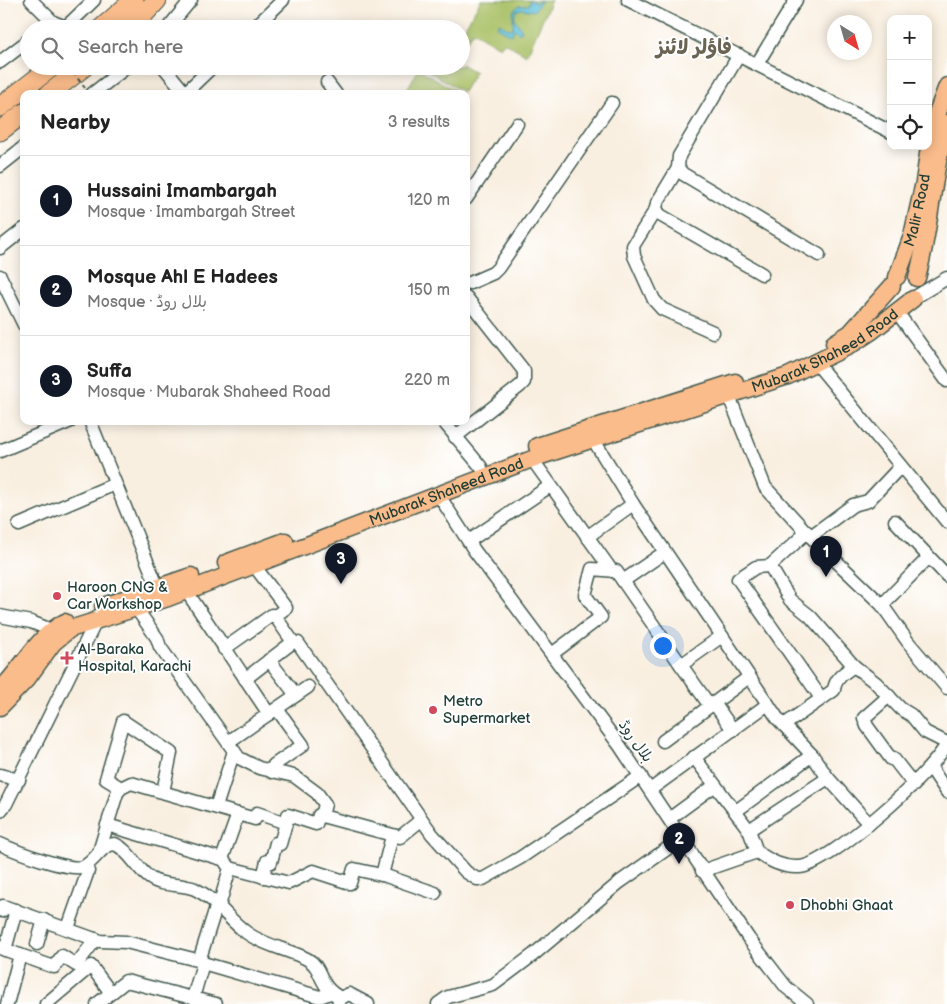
<!DOCTYPE html>
<meta charset="utf-8">
<style>
:root{--surface:#fff;--page:#f6f6f6;--text:#222;--muted:#767676;--line:#e0e0e0;--accent:#111827}
body{margin:0;font-family:"Balsamiq Sans","Playpen Sans Arabic",sans-serif;background:var(--page);color:var(--text)}
.controls{position:absolute;right:15px;top:15px;display:grid;overflow:hidden;border-radius:10px;box-shadow:0 2px 12px #0003}
.controls button{width:45px;height:45px;display:grid;place-items:center;padding:0;border:0;border-bottom:1px solid var(--line);background:var(--surface);color:var(--text);font:25px sans-serif}
.compass{position:absolute;left:827px;top:15px;width:45px;height:45px;border-radius:50%;background:var(--surface);box-shadow:0 2px 12px #0003;rotate:143deg}
.you{position:absolute;left:662px;top:645px;width:18px;height:18px;margin:-12px;border:4px solid #fff;border-radius:50%;background:#1a73e8;box-shadow:0 0 0 8px #1a73e833}
.badge{display:grid;place-items:center;width:32px;height:32px;border-radius:50%;background:var(--accent);color:#fff;font-size:16px;font-weight:700}
.pin{position:absolute;translate:-50% -41px;filter:drop-shadow(0 1px 2px #0008)}
.pin::after{content:'';position:absolute;top:26px;width:18px;height:15px;background:inherit;clip-path:polygon(0 0,100% 0,50% 100%)}
.list{margin:0;padding:0;list-style:none}
h2{display:flex;justify-content:space-between;align-items:center;height:65px;margin:0;padding:0 20px;font-size:21px}
h2 small{font-size:16px;font-weight:400;color:var(--muted)}
.list li{display:grid;grid-template-columns:32px 1fr auto;gap:15px;align-items:center;box-sizing:border-box;height:90px;padding:0 20px;border-top:1px solid var(--line)}
.list b{display:block;font-size:19px;white-space:nowrap}
.list p{margin:0;font-size:16px;white-space:nowrap;color:var(--muted)}
.list em{font-size:16px;font-style:normal;color:var(--muted)}
.icon{flex:none;width:28px;height:28px;fill:none;stroke:currentColor;stroke-width:2;stroke-linecap:round;stroke-linejoin:round}
.map{position:relative;flex:none;width:947px;height:1004px;overflow:hidden}
.search{position:absolute;background:var(--surface);box-shadow:0 2px 12px #0003;left:20px;top:20px;width:450px;height:55px;display:flex;align-items:center;gap:12px;box-sizing:border-box;padding:0 18px;border-radius:28px;color:var(--muted);font-size:19px}
.panel{position:absolute;background:var(--surface);box-shadow:0 2px 12px #0003;left:20px;top:90px;width:450px;height:335px;border-radius:10px}
.map>svg:first-child{display:block}
.grass{fill:#a9c065;stroke:#647e4c}
.water{fill:#59bdd7;stroke:#3c7d86}
.lines{fill:none;stroke-linecap:round;stroke-linejoin:round}
.minor-casing{stroke:#40584e;stroke-width:15}
.major-casing{stroke:#40584e;stroke-width:19}
.highway-casing{stroke:#40584e;stroke-width:21}
.minor{stroke:#fff;stroke-width:12}
.major{stroke:#fabc8b;stroke-width:16}
.highway{stroke:#fabc8b;stroke-width:19}
.path-bridge{stroke:#40584e;stroke-width:2;stroke-dasharray:4 4;stroke-linecap:butt}
.poi-dot{fill:#d1495b;stroke:#fff;stroke-width:2}
.labels{text-anchor:middle;stroke-width:4;stroke-linejoin:round;paint-order:stroke}
.street-label{font-size:15px;fill:#1f3d34;stroke:#fff}
.poi-label{font-size:15px;fill:#1f3d34;stroke:#fff;text-anchor:start}
.district-label{font-size:20px;font-weight:bold;fill:#6c6453;stroke:#fff}
</style>
<div class="map">
<svg width="947" height="1004" viewBox="0 0 947 1004">
<rect width="100%" height="100%" fill="#fff"/>
<filter id="ink" filterUnits="userSpaceOnUse"><feTurbulence type="fractalNoise" baseFrequency=".02" numOctaves="2"/><feDisplacementMap in="SourceGraphic" scale="10" xChannelSelector="R" yChannelSelector="G"/><feConvolveMatrix kernelMatrix="1 2 1 2 8 2 1 2 1" color-interpolation-filters="sRGB"/></filter>
<filter id="wash" filterUnits="userSpaceOnUse"><feTurbulence type="fractalNoise" baseFrequency=".0096" numOctaves="4" result="noise"/><feDisplacementMap in="SourceGraphic" scale="20" xChannelSelector="R" yChannelSelector="G"/><feGaussianBlur stdDeviation="1.12" result="paint"/><feColorMatrix in="noise" values="0 0 0 0 0 0 0 0 0 0 0 0 0 0 0 0 0 1.4 0 .05"/><feComposite in="paint" operator="in"/></filter>
<g filter="url(#wash)">
<rect width="100%" height="100%" fill="#f9efe0"/>
<g class="grass">
<path d="M481 0H551L527 55 504 42 500 47 473 31 467 40 462 32Z"/>
<path d="M461 64 475 72 463 92 420 66H461Z"/>
<path d="M419 69 461 94H415L407 89Z"/>
</g>
<path class="water" d="M530 0 536 3 542 0 534 11 521 9 516 11 514 18 522 30 520 33 514 29 512 35 497 27 499 23 510 29 513 28V12L518 6 528 5Z"/>
</g>
<g filter="url(#ink)">
<g class="lines">
<g class="minor-casing">
<g id="minor">
<path d="M31 0 53 22"/>
<path d="M628 0 891 132"/>
<path d="M44 29 53 22 66 27 94 0"/>
<path d="M167 29 191 0"/>
<path d="M253 29 283 0"/>
<path d="M739 55 679 156 678 168 683 174 819 255"/>
<path d="M0 62 29 40"/>
<path d="M757 64 796 0"/>
<path d="M163 66 186 94"/>
<path d="M327 82 336 94"/>
<path d="M92 94 128 66"/>
<path d="M184 94 213 66"/>
<path d="M0 166 24 147"/>
<path d="M678 168 657 203 656 209 660 215 762 274"/>
<path d="M466 199 517 124"/>
<path d="M656 209 633 246 634 256 654 300 662 309 713 332"/>
<path d="M0 248 24 229"/>
<path d="M0 276 24 325"/>
<path d="M470 283 493 273 498 268 612 103"/>
<path d="M917 296 947 278"/>
<path d="M897 312 947 381"/>
<path d="M817 364 947 522"/>
<path d="M729 396 765 487 809 535 882 605 908 642 947 688"/>
<path d="M90 421 158 588"/>
<path d="M443 421 481 467"/>
<path d="M455 437 520 386 524 382V371L466 297"/>
<path d="M593 439 633 504 778 719 812 755 828 778 869 824"/>
<path d="M0 451 71 421"/>
<path d="M532 459 612 571"/>
<path d="M438 494 474 550 620 746 749 939 786 987 807 1004"/>
<path d="M895 521 947 576"/>
<path d="M19 525 115 484"/>
<path d="M807 532 770 566 756 567 738 579 821 698"/>
<path d="M811 536 853 505 868 501 900 467"/>
<path d="M587 537 633 504"/>
<path d="M469 541 550 486"/>
<path d="M770 566 790 600 810 616 854 666 876 683 901 709 911 715 925 732 947 743"/>
<path d="M623 581 681 665 722 636"/>
<path d="M185 589 269 714"/>
<path d="M882 605 929 557"/>
<path d="M136 608 157 638 160 647 239 758 259 768 294 776 317 793 325 804 322 816 400 837 421 820"/>
<path d="M0 616 31 622 59 633"/>
<path d="M298 643 432 834 466 872 477 879H483L520 858 641 776"/>
<path d="M224 649 272 615 275 616"/>
<path d="M552 654 601 617 585 595 592 569 616 571 623 581 665 552"/>
<path d="M269 660 296 695"/>
<path d="M681 665 710 706"/>
<path d="M245 679 293 642 275 616 286 608 253 564"/>
<path d="M889 696 864 718 867 726 891 759 893 758 914 785"/>
<path d="M714 703 733 730"/>
<path d="M784 725 834 690C835 678 845 672 854 666"/>
<path d="M663 741 749 677"/>
<path d="M228 742 308 687"/>
<path d="M694 757 749 830 757 852"/>
<path d="M931 768 947 792"/>
<path d="M272 772 274 765 303 745 277 709"/>
<path d="M0 775 19 780"/>
<path d="M121 788 106 779 123 721 171 753 163 792"/>
<path d="M650 790 768 704"/>
<path d="M216 807 234 751"/>
<path d="M0 811 6 804 99 615"/>
<path d="M736 811 812 755"/>
<path d="M669 819 714 786"/>
<path d="M107 825 222 859 238 814"/>
<path d="M749 830 828 778"/>
<path d="M0 844C15 851 72 873 85 866 97 859 101 845 115 844 129 850 137 869 150 878 162 887 181 883 195 889 219 901 226 918 247 933 265 946 287 949 307 959 324 968 317 987 341 998"/>
<path d="M99 852 117 793 121 788 131 783 255 819 257 813 286 823 288 815 316 824 319 815 322 816"/>
<path d="M230 868 289 883 313 871 350 883 354 869 386 876 435 893"/>
<path d="M702 871 757 852C770 861 783 868 799 867 828 866 935 771 947 743"/>
<path d="M382 875 392 836"/>
<path d="M263 877 267 861 271 862 276 843 280 844 286 823"/>
<path d="M217 904 200 958 203 963 320 997 330 993"/>
<path d="M219 906 230 868 226 863"/>
<path d="M0 910 2 911 3 906 100 941 126 942 201 961"/>
<path d="M68 928 88 871"/>
<path d="M37 944 44 920"/>
<path d="M0 948 54 967 62 956 76 965 96 939"/>
<path d="M5 950 16 910"/>
<path d="M193 998 203 963"/>
<path d="M7 1004 20 955"/>
<path d="M46 1004 91 966 111 993"/>
<path d="M97 1004 126 981 216 1004"/>
<path d="M338 1004 341 998 349 994 368 1004"/>
<path d="M438 1004 448 997 493 985 533 955 620 882 681 839"/>
</g>
</g>
<g class="major-casing">
<g id="major">
<path id="s1" d="M897 277 912 236 924 182 932 126 947 86"/>
<path d="M917 278C931 227 932 173 947 123"/>
<path d="M834 343 850 333 892 286"/>
<path d="M537 446 735 382"/>
<path d="M226 563 285 541"/>
<path d="M103 606 191 576"/>
<path d="M0 690C23 668 36 637 65 622"/>
<path id="s2" d="M0 707 27 679 53 643 70 629 168 598 532 459 788 376 849 346 872 331 913 299"/>
</g>
</g>
<g class="highway-casing">
<g id="highway">
<path d="M101 29 134 0"/>
<path d="M130 29 157 0"/>
<path d="M49 94 85 66"/>
<path d="M0 107 53 66"/>
<path d="M0 131 24 113"/>
</g>
</g>
<use href="#minor" class="minor"/>
<use href="#major" class="major"/>
<use href="#highway" class="highway"/>
<path class="path-bridge" d="M68 66 85 88"/>
</g>
</g>
<g class="poi-dot">
<circle cx="57" cy="596" r="5"/>
<path d="M64.5 650.5h5v5h5v5h-5v5h-5v-5h-5v-5h5z"/>
<circle cx="433" cy="710" r="5"/>
<circle cx="790" cy="905" r="5"/>
</g>
<g class="labels">
<g class="street-label">
<text dy="5" stroke="none"><textPath href="#s1" startOffset="70">Malir Road</textPath></text>
<text dy="5" stroke="none"><textPath href="#s2" startOffset="911">Mubarak Shaheed Road</textPath></text>
<text dy="5" stroke="none"><textPath href="#s2" startOffset="506">Mubarak Shaheed Road</textPath></text>
<text transform="translate(636 741) rotate(55)" y="5">بلال روڈ</text>
</g>
<g class="poi-label">
<text x="67" y="592">Haroon CNG &amp;<tspan x="67" dy="17">Car Workshop</tspan></text>
<text x="78" y="654">Al-Baraka<tspan x="78" dy="17">Hospital, Karachi</tspan></text>
<text x="443" y="706">Metro<tspan x="443" dy="17">Supermarket</tspan></text>
<text x="800" y="910">Dhobhi Ghaat</text>
</g>
<g class="district-label">
<text x="694" y="54">فاؤلر لائنز</text>
</g>
</g>
</svg>
<div class="controls">
<button>+</button>
<button>−</button>
<button><svg class="icon" aria-label="locate" viewBox="0 0 24 24"><circle cx="12" cy="12" r="6"/><path d="M12 2v4M12 18v4M2 12h4M18 12h4"/></svg></button>
</div>
<svg class="compass" viewBox="-18 -18 36 36"><path d="M0-13l5 13h-10z" fill="#e53935"/><path d="M0 13l5-13h-10z" fill="#767676"/></svg>
<div class="you"></div>
<div class="pin badge" style="left:826px;top:577px">1</div>
<div class="pin badge" style="left:679px;top:864px">2</div>
<div class="pin badge" style="left:341px;top:584px">3</div>
<div class="search"><svg class="icon" aria-label="search" viewBox="0 0 24 24"><circle cx="10" cy="10" r="6"/><path d="M15 15l6 6"/></svg>Search here</div>
<section class="panel">
<h2>Nearby<small>3 results</small></h2>
<ul class="list">
<li><span class="badge">1</span><div><b>Hussaini Imambargah</b><p>Mosque · Imambargah Street</p></div><em>120 m</em></li>
<li><span class="badge">2</span><div><b>Mosque Ahl E Hadees</b><p>Mosque · بلال روڈ</p></div><em>150 m</em></li>
<li><span class="badge">3</span><div><b>Suffa</b><p>Mosque · Mubarak Shaheed Road</p></div><em>220 m</em></li>
</ul>
</section>
</div>
